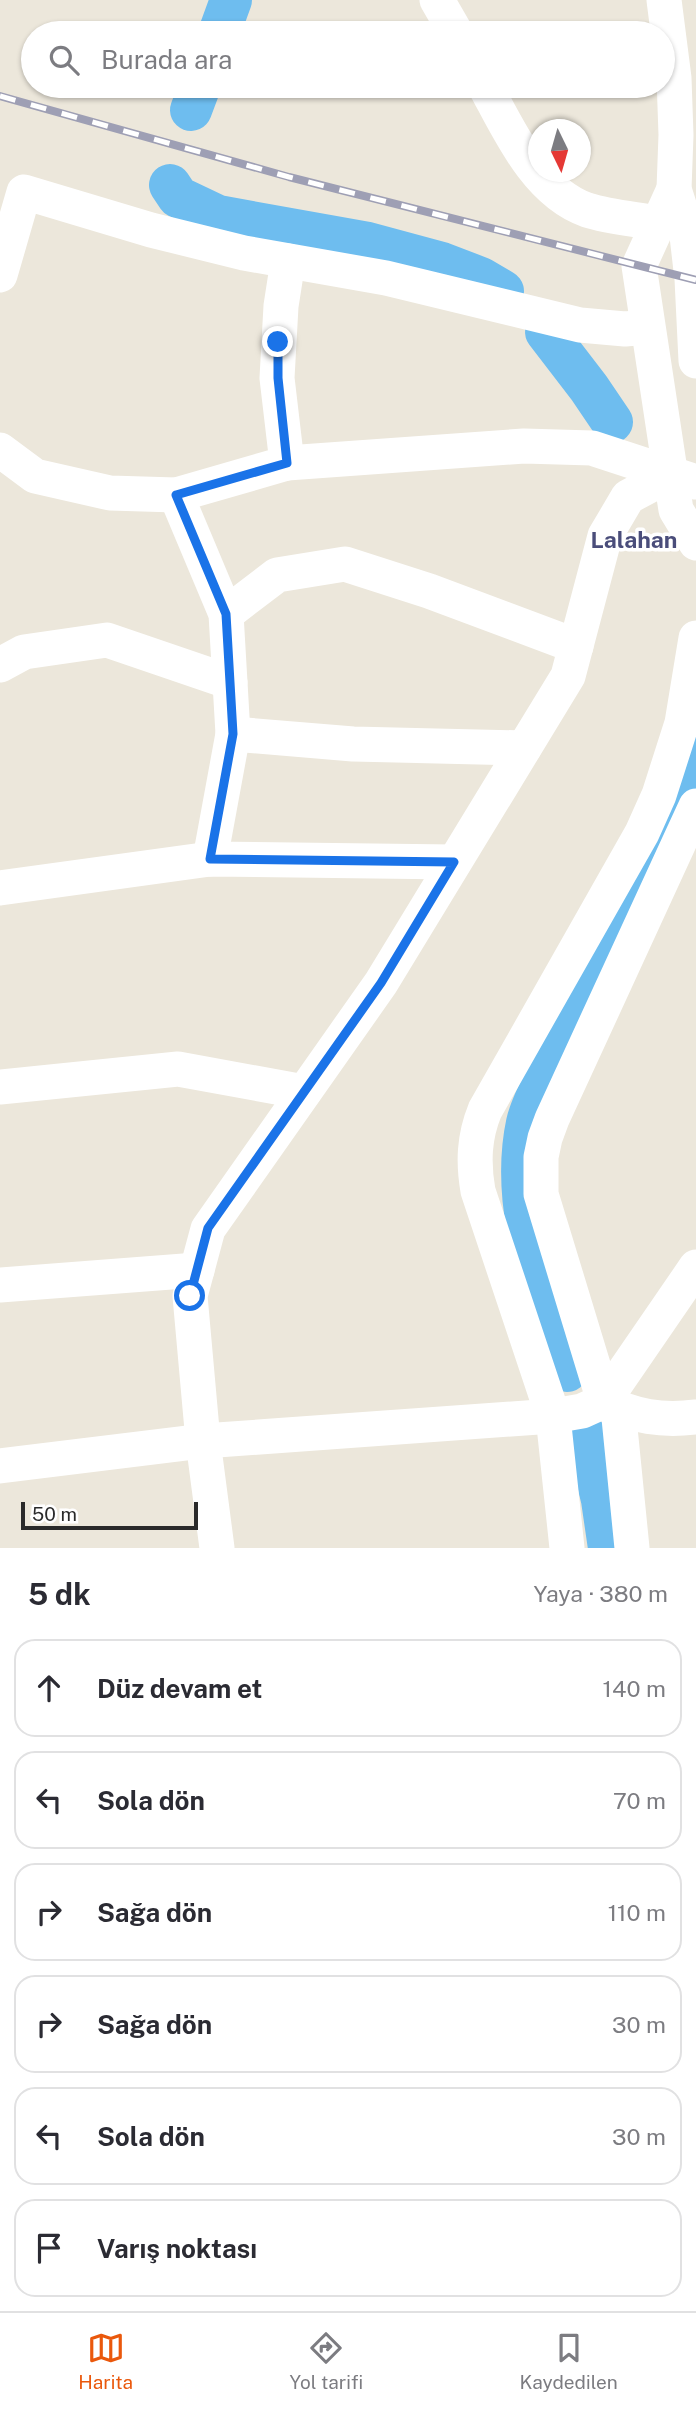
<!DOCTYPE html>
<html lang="tr">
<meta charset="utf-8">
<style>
:root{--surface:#fff;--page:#f2f2f3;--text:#2b2b33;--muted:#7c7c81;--line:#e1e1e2;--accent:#ea580c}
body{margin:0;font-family:"Public Sans",sans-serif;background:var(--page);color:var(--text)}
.compass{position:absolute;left:528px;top:119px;width:63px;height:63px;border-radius:50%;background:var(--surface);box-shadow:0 2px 5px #0004;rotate:175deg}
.scale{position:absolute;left:21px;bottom:18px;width:177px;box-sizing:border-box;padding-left:7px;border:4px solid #2a2a2a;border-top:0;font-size:19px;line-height:24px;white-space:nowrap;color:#2a2a2a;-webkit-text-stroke:5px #fff;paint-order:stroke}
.stop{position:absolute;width:21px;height:21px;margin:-16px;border:5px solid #1a73e8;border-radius:50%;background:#fff}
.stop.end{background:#1a73e8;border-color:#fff;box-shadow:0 2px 7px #0008}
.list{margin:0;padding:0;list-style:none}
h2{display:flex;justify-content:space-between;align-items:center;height:91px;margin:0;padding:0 28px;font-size:30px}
h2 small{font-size:23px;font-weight:400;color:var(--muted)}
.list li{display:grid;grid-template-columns:46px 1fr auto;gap:21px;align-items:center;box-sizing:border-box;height:98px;margin:0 14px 14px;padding:0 14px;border:2px solid var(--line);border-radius:21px}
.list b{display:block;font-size:26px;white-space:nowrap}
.list em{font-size:23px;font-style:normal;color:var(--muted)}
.icon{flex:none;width:38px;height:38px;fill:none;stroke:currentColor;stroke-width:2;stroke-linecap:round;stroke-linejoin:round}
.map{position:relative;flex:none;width:696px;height:1548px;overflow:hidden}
.search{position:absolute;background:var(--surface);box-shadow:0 2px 5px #0004;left:21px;right:21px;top:21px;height:77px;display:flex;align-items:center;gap:18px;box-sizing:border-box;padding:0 24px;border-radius:38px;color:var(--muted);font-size:26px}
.sheet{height:763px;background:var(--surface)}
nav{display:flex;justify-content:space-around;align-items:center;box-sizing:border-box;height:98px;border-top:2px solid var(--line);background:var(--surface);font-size:19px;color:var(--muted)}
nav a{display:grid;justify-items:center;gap:4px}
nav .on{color:var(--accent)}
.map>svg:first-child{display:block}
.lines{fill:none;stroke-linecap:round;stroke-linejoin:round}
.river{stroke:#6ebdef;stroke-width:42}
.minor{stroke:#fff;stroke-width:35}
.rail-casing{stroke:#9e9fb4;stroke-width:8}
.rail{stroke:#fff;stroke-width:5;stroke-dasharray:16;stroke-linecap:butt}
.route{stroke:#1a73e8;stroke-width:9}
.labels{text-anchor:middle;stroke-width:7;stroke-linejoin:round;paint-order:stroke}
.quarter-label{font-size:23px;font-weight:bold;fill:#4a4d7a;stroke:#fff}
</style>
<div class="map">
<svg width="696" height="1548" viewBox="0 0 696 1548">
<rect width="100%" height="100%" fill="#ece7db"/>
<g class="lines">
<g class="river">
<path d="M219 33 231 0"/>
<path d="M191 110 200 86"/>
<path d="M170 185 178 197 218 216 368 243 442 263 481 278 503 291"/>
<path d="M546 332 589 388 612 422"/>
<path d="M567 1371C544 1291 509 1207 527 1123 530 1109 538 1095 543 1082L673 812 696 757"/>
<path d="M587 1437 602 1500 609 1548"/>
</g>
<g class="minor">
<path d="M437 0 456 33"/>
<path d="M664 0 674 78 676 135 674 189 686 227 692 279 696 361"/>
<path d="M485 86C509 130 536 192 587 210 609 217 635 219 657 223"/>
<path d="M674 189 639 266 676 510 696 543"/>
<path d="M0 275 24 192 151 230 244 253 386 278 580 325 625 329 647 327"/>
<path d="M0 450 35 476 110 493 176 495 287 463 524 446 592 448 696 482"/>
<path d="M287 463 277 378 281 306 288 261"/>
<path d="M176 495 226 614 233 734 210 859"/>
<path d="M226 614 277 575 345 564 429 591 576 646"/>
<path d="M0 665 24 652 107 640 230 682"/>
<path d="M233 734 353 744 524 748"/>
<path d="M696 806 552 1119 545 1138 541 1157V1194L604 1401C634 1417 662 1421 696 1417"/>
<path d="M0 888 210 859 454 862"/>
<path d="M0 1087 178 1069 304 1092"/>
<path d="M0 1285 197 1270"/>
<path d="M618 1408 632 1548"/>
<path d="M0 1466 203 1441 553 1416 582 1411 604 1401 696 1267"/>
<path d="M217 1548 203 1441 190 1296 208 1229 381 983 568 676 605 536 628 497 671 474"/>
<path d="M567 1548 553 1416 478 1191C473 1162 474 1137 485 1110L642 833 659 795 682 723 696 638"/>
</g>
<g class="rail-casing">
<path id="rail" d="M0 96 289 177 696 280"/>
</g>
<use href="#rail" class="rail"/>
</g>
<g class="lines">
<path class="route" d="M190 1296 208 1228 381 983 454 862 210 859 233 734 226 614 176 495 287 463 278 378V342"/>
</g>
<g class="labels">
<g class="quarter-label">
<text x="634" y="548">Lalahan</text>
</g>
</g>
</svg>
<svg class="compass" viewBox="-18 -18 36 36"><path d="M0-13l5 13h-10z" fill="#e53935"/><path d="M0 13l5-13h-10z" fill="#7c7c81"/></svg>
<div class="scale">50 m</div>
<div class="stop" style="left:190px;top:1296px"></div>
<div class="stop end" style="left:278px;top:342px"></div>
<div class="search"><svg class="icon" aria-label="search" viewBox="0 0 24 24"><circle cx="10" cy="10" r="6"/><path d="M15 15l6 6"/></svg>Burada ara</div>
</div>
<section class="sheet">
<h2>5 dk<small>Yaya · 380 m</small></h2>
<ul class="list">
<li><svg class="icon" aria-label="ahead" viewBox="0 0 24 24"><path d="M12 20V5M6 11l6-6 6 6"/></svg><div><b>Düz devam et</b></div><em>140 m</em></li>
<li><svg class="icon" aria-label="left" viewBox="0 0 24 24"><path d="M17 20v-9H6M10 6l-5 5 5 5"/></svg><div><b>Sola dön</b></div><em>70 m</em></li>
<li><svg class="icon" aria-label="right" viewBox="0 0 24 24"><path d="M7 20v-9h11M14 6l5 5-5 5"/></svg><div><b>Sağa dön</b></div><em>110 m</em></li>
<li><svg class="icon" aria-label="right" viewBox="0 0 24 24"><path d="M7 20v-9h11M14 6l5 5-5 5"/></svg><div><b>Sağa dön</b></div><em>30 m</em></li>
<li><svg class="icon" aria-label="left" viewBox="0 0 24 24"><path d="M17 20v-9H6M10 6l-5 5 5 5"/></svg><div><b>Sola dön</b></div><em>30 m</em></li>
<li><svg class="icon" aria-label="arrive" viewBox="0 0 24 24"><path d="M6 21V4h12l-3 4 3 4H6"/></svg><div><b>Varış noktası</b></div></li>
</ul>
</section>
<nav>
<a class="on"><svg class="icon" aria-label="map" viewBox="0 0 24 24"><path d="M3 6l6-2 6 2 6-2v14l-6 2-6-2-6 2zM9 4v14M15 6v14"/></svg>Harita</a>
<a><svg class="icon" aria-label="directions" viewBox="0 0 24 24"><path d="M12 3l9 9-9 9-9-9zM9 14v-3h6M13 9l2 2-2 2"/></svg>Yol tarifi</a>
<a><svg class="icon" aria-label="saved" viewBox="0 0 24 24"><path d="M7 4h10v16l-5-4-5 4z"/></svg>Kaydedilen</a>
</nav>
